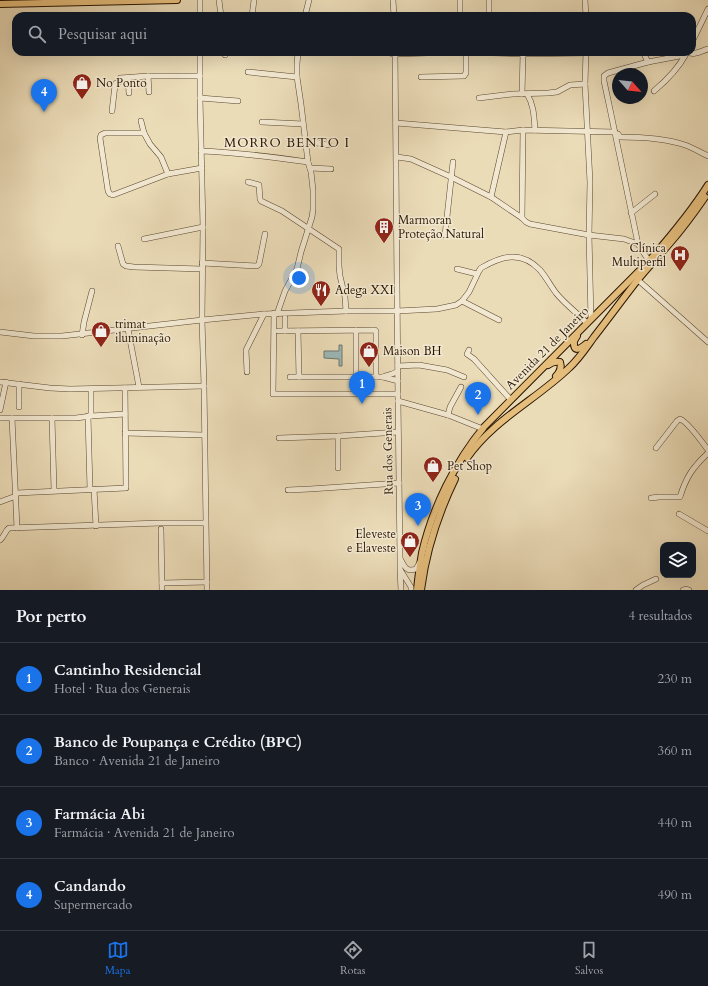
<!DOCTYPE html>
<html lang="pt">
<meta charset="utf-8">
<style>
:root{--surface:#171b24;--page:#242831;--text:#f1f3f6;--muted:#9ea1a6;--line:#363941;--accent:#1a73e8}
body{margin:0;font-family:Cardo,serif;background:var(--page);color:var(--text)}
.controls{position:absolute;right:12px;bottom:12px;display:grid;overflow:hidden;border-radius:8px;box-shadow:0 4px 16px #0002}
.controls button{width:36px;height:36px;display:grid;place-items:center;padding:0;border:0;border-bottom:1px solid var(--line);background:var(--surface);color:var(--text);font:20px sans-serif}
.compass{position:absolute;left:612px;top:68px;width:36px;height:36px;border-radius:50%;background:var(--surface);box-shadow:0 4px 16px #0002;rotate:117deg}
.you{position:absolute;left:299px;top:278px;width:14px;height:14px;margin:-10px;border:3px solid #fff;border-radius:50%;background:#1a73e8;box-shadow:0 0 0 6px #1a73e833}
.badge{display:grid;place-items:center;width:26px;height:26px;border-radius:50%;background:var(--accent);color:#fff;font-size:13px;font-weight:700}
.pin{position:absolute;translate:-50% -33px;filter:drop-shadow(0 1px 2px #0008)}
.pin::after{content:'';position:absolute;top:21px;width:14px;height:12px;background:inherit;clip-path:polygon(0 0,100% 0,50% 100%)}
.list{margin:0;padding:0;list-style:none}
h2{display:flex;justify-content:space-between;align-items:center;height:52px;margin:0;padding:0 16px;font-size:17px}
h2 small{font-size:13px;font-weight:400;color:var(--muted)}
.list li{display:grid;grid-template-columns:26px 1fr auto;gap:12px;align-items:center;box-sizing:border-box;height:72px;padding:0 16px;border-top:1px solid var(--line)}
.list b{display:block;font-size:15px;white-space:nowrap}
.list p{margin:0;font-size:13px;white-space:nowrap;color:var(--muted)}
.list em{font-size:13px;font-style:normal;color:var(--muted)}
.icon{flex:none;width:22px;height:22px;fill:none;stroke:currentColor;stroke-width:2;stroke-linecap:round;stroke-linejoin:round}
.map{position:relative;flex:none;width:708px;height:590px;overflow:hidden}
.search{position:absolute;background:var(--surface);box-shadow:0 4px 16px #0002;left:12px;right:12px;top:12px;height:44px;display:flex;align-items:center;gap:10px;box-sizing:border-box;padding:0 14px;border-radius:12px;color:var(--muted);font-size:15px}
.sheet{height:340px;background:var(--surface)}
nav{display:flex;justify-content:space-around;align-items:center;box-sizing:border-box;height:56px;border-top:1px solid var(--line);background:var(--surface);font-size:11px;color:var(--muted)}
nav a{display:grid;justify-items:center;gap:2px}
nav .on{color:var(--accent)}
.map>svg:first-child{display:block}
.water{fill:#9cb9b9;stroke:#6e776f}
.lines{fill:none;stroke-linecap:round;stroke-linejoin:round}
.minor-casing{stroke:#59462e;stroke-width:6}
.major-casing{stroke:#281400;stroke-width:8}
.minor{stroke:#f2e8d1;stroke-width:5}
.major{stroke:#e6be7c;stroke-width:6}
.labels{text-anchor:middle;stroke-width:3;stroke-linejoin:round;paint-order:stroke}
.poi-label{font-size:12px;fill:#281400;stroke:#f2e8d1;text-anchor:start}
.street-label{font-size:12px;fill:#281400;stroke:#f2e8d1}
.neighbourhood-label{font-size:13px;letter-spacing:1px;fill:#281400;stroke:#f2e8d1}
</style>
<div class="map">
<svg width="708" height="590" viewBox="0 0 708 590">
<rect width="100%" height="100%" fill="#ebdcb8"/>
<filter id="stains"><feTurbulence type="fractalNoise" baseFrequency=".005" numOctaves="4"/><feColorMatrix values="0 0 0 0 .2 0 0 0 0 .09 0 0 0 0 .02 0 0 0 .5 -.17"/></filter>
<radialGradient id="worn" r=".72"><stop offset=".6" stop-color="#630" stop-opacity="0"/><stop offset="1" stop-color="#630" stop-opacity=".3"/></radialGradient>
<path class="water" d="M339 345H342V366H339V359L324 358V351H339Z"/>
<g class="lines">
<g class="minor-casing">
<g id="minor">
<path d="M200 0V16"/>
<path d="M219 0 221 16"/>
<path d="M393 0 394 16"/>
<path d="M460 0V16"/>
<path d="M489 0V16"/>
<path d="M585 0 586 16"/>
<path d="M252 16 254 0"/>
<path d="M305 16 309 0"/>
<path d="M692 42 708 9"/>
<path d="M200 52V98L203 227 202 320 204 386 207 590"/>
<path d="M224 52 225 55"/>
<path d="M384 52 395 54 460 52 523 54 586 53"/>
<path d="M395 52 398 401 400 557V569L401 590"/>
<path d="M586 52 585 84 590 182 589 235 591 319"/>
<path d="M643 52 648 62"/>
<path d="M687 52C694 56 701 51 708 49"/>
<path d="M248 72 297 77"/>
<path d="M148 76 149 92"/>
<path d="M421 77 464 76 466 73V53"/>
<path d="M128 78 129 93"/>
<path d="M654 91C667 80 678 69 686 54"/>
<path d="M522 94 523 54"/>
<path d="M527 94C534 105 534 117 535 130"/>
<path d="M200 98 238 101"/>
<path d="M479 98 513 94 548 93 557 92 570 85 585 84"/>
<path d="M112 111 115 85 116 83H118L120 78 148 76H200"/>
<path d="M141 121 144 133 150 144 161 157 168 174"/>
<path d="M262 122 303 124"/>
<path d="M396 123 506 132 523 130 615 132"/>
<path d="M144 133H105L101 135 100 138 108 191 110 194 113 195 168 174 202 168"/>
<path d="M616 134H618L620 137C639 137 667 139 685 145 693 148 700 152 708 156"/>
<path d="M305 141 329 145"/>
<path d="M201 151C237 152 272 157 308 162"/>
<path d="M397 157 411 159 451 177 491 197 522 218 526 222 530 224 589 235 624 239 638 244 649 261"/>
<path d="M310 168 331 169"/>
<path d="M248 182 259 185 260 199 261 201 282 211 339 249V266L340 276 345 297 346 311"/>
<path d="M491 197 506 132"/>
<path d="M631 213 655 194"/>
<path d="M522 218 523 130"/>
<path d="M445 235 453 162"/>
<path d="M144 239 203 227"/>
<path d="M638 244 610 109 604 81V76L608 73 648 62 685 55"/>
<path d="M118 246 123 264 126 266 134 267 202 269"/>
<path d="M202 263 257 266 259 264 265 234"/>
<path d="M457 269 477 274"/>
<path d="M638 280 708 342"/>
<path d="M462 301 499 320"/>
<path d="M274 313 273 394H398"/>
<path d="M277 314 285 291 297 269 301 252 312 217 313 210V190L311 172 308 162 301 104 297 77V64L298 52"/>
<path d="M285 318V331"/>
<path d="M128 329 139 387"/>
<path d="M278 331 375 330 376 331V377"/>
<path d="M298 331 299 377"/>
<path d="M0 332 34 336H62L202 320 264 314 346 311H397L437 309 456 305 462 301 469 292 479 271 481 268C502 256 521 250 540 270 546 277 550 285 556 293 565 304 577 313 587 323"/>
<path d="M82 335 84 322 92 291"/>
<path d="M469 350 467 354 474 359 511 400"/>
<path d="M398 366 419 365 447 370 464 377"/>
<path d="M247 372 246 350 264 314"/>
<path d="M290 377H383C388 379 393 379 398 381"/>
<path d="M356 377V330"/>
<path d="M383 377C388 374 393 375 398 371"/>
<path d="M0 382 50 388 70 389 204 386"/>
<path d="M19 384V407"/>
<path d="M91 389V416"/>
<path d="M398 401 448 415 483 429"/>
<path d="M0 410 6 382"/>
<path d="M448 415 450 407 461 387"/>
<path d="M88 416 90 489"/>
<path d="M0 418H76L91 416 125 414"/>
<path d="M12 418 17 528"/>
<path d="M52 418 54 490"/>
<path d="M125 433 204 435"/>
<path d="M338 436V468"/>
<path d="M279 438 338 436 398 432"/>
<path d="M656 448 677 421 680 419C688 422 702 442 708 450"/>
<path d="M94 489 96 526"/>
<path d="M288 490 310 489 399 483"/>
<path d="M16 493 126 488 125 388"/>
<path d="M651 498 659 497H680C686 477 693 467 708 453"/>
<path d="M0 502 16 496"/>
<path d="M679 514 708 531"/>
<path d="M161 529 162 590"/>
<path d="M0 540C4 537 5 531 9 528L161 523H205"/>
<path d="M401 560C405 568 407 572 416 569L420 562"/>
<path d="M401 571 411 587V590"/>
<path d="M162 583 207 582"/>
<path d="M636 590 643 585 656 579"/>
<path d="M683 590 686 589 689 590"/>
</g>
</g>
<g class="major-casing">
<g id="major">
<path d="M0 4 177 0"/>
<path d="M577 336 574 341C573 353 580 349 586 344"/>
<path d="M548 365C552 362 555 361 560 362 562 368 560 372 556 376"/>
<path d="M467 458C493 420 537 399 569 368 579 359 586 348 594 337 608 319 622 300 636 282 647 268 659 256 670 243 683 228 694 213 705 197"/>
<path d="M417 590C418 578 420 565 422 553 432 509 455 462 484 427L649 261C670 237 691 212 708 185"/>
<path d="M421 590C426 551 438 514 455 479"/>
</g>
</g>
<use href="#minor" class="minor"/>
<use href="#major" class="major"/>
</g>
<defs>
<g id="shop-pin" transform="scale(1)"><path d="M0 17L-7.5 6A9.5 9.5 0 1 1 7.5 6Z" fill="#8f2418" stroke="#f2e8d1"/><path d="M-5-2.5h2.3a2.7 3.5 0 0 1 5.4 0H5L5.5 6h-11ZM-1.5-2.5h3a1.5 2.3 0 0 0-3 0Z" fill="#fff"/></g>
<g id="building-pin" transform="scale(1)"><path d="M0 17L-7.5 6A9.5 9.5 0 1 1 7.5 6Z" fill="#8f2418" stroke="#f2e8d1"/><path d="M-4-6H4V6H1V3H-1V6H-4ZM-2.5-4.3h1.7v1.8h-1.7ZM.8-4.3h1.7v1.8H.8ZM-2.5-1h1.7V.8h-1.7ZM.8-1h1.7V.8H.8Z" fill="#fff"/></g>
<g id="hospital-pin" transform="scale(1)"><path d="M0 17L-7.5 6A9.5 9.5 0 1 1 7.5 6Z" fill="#8f2418" stroke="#f2e8d1"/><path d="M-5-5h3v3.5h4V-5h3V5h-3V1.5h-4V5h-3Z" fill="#fff"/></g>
<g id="restaurant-pin" transform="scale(1)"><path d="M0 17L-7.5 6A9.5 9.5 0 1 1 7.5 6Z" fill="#8f2418" stroke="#f2e8d1"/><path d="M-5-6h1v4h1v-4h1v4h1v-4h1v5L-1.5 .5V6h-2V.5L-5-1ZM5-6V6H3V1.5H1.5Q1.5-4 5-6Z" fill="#fff"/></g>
</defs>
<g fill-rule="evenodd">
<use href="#shop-pin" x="82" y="83"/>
<use href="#building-pin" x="384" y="227"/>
<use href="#hospital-pin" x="680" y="255"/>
<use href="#restaurant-pin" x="321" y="290"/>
<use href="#shop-pin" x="101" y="331"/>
<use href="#shop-pin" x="369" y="351"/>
<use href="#shop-pin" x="433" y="466"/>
<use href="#shop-pin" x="410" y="541"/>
</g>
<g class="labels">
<g class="poi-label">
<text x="96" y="87">No Ponto</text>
<text x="398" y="224">Marmoran<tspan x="398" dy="14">Proteção Natural</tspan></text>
<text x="666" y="252" text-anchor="end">Clínica<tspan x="666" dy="14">Multiperfil</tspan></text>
<text x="335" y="294">Adega XXI</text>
<text x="115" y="328">trimat<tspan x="115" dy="14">iluminação</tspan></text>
<text x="383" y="355">Maison BH</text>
<text x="447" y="470">Pet Shop</text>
<text x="396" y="538" text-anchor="end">Eleveste<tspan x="396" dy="14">e Elaveste</tspan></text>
</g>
<g class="street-label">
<text transform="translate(547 348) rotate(-45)" y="4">Avenida 21 de Janeiro</text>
<text transform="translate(388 451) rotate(-91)" y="4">Rua dos Generais</text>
</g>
<g class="neighbourhood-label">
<text x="287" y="147">MORRO BENTO I</text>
</g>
</g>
<rect width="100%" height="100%" filter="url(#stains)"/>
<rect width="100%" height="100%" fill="url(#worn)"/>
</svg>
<div class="controls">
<button><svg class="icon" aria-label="layers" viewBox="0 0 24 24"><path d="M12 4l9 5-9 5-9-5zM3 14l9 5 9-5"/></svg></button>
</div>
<svg class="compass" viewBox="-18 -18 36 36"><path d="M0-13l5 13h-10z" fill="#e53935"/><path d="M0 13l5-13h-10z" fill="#9ea1a6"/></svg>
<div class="you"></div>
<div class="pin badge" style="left:362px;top:404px">1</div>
<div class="pin badge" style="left:478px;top:415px">2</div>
<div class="pin badge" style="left:418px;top:526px">3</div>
<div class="pin badge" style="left:44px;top:112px">4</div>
<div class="search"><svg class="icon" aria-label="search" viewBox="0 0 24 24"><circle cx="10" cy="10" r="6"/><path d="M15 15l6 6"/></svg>Pesquisar aqui</div>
</div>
<section class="sheet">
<h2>Por perto<small>4 resultados</small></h2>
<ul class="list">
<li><span class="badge">1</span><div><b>Cantinho Residencial</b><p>Hotel · Rua dos Generais</p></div><em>230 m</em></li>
<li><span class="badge">2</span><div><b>Banco de Poupança e Crédito (BPC)</b><p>Banco · Avenida 21 de Janeiro</p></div><em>360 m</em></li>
<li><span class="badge">3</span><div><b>Farmácia Abi</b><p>Farmácia · Avenida 21 de Janeiro</p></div><em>440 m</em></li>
<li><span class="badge">4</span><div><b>Candando</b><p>Supermercado</p></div><em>490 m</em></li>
</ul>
</section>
<nav>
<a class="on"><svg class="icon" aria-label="map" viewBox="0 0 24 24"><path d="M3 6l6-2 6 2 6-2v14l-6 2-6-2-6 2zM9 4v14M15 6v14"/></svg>Mapa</a>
<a><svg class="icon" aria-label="directions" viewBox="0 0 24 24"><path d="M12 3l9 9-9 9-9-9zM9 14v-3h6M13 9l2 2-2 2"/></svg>Rotas</a>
<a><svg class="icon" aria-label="saved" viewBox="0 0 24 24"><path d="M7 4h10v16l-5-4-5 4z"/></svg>Salvos</a>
</nav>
